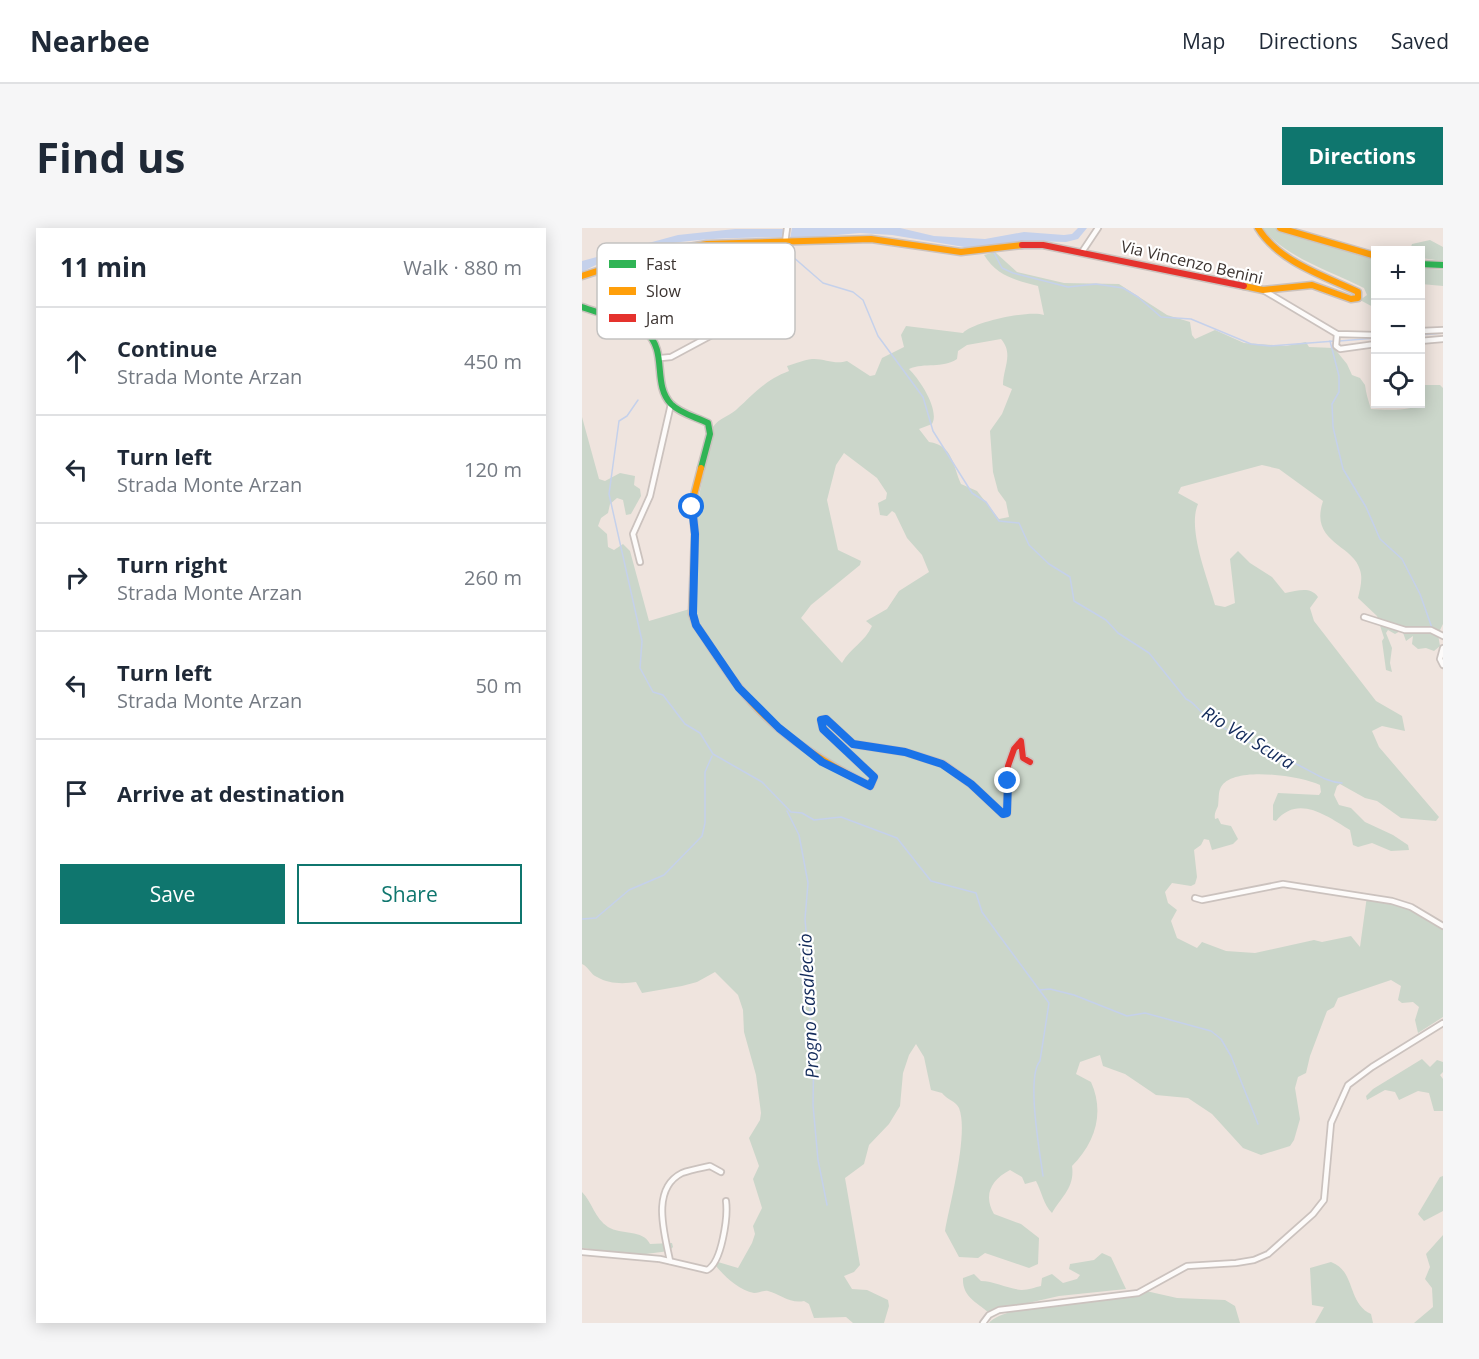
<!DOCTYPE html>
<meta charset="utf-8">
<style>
:root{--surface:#fff;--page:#f6f6f7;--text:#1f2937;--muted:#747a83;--line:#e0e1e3;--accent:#0f766e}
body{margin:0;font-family:"Open Sans",sans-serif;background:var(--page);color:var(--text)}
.controls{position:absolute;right:18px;top:18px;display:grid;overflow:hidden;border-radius:0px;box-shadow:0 3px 15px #0003}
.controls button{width:54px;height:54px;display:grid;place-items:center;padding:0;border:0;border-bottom:2px solid var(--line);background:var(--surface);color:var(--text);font:30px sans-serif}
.stop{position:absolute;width:18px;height:18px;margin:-14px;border:4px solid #1a73e8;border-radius:50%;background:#fff}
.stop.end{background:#1a73e8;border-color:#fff;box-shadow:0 2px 6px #0008}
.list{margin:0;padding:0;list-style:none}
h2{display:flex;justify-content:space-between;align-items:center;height:78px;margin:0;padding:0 24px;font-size:26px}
h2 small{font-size:20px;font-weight:400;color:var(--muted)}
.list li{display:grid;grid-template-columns:39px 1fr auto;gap:18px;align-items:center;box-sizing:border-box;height:108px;padding:0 24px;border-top:2px solid var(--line)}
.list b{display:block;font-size:22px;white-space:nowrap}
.list p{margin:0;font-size:20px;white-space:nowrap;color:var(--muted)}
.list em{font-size:20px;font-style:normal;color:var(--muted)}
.actions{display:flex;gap:12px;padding:18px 24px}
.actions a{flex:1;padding:14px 0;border:2px solid var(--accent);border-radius:0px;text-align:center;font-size:21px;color:var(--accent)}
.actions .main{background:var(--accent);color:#fff}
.icon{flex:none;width:33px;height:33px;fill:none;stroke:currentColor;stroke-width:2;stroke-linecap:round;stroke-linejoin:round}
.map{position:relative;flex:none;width:861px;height:1095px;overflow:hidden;border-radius:0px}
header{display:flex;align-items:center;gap:36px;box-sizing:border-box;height:84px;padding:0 30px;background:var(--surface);border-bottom:2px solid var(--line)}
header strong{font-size:28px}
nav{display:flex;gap:33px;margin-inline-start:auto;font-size:21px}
.intro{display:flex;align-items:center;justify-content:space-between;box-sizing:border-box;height:144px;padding:0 36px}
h1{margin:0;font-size:42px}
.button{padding:15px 27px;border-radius:0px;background:var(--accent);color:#fff;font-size:21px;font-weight:700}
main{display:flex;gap:36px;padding:0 36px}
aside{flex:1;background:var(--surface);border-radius:0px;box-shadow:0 3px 15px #0003}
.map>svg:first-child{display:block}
.green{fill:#cbd6ca;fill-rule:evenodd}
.water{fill:#c5d1eb}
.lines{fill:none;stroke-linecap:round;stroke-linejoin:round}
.stream{stroke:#c5d1eb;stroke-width:1.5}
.street-casing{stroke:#cbc2be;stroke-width:8}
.fast-casing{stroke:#cbc2be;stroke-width:9}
.slow-casing{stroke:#cbc2be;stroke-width:9}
.jam-casing{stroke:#cbc2be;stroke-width:9}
.street{stroke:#fdfbfa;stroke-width:4.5}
.fast{stroke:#30b455;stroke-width:6}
.slow{stroke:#ff9f0a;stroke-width:6}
.jam{stroke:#e5322d;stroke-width:6}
.route{stroke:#1a73e8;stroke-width:8}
.labels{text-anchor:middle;stroke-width:4.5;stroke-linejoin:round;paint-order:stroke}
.street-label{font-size:16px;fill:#3b3330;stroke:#fff}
.water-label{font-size:18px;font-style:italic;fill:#122a5a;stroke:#fff}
.key{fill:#fff;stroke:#c4c2c1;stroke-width:1.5}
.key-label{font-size:16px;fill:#3b3330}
</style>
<header>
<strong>Nearbee</strong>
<nav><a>Map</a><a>Directions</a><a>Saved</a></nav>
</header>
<div class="intro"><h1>Find us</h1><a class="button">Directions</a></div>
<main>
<aside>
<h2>11 min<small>Walk · 880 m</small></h2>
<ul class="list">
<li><svg class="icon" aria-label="ahead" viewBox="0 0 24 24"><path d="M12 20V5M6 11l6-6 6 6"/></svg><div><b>Continue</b><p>Strada Monte Arzan</p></div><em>450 m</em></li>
<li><svg class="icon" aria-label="left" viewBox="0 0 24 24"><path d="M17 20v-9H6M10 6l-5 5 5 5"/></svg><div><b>Turn left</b><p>Strada Monte Arzan</p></div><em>120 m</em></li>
<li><svg class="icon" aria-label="right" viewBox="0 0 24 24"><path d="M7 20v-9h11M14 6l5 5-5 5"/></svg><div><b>Turn right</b><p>Strada Monte Arzan</p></div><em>260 m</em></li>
<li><svg class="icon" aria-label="left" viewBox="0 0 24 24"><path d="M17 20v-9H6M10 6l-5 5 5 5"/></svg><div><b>Turn left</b><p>Strada Monte Arzan</p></div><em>50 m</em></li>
<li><svg class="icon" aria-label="arrive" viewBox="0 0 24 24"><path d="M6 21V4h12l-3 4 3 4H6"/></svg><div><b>Arrive at destination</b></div></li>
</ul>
<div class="actions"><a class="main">Save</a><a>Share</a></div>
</aside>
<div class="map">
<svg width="861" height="1095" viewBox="0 0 861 1095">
<rect width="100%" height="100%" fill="#efe4de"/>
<g class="green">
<path d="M681 0H695L712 8 793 30V80L778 72 785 67 782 60C751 44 700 28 681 0Z"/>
<path d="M848 12 861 19V33L839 30 838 22H828L830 16Z"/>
<path d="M413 24 435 44 482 55 537 56 585 87 608 94 610 107 613 111 633 102 662 115 704 118 724 114 727 119 752 120 765 136 770 147 778 150 783 157C784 165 786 172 789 181 802 182 832 184 841 174L839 157H858L861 160V396L856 406 858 418 852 423 844 420 836 421 830 416 831 408 824 413 820 402 813 406 806 402 804 405 810 420 808 435 810 444 804 442 800 413 802 410 795 388 776 370C778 361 781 351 778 342 771 316 727 315 741 273L697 241 680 237 599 259 596 265 616 276C605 301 626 351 633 377L643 379 653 375 648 331 656 323 668 335 690 349 703 365C716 363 728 358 736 369L728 380 732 393 794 473 820 488 823 503 800 498 790 503 797 519 857 589 854 593 819 590 795 573 783 570 758 556 755 558 752 567 757 577 769 580 783 594 811 607 826 617 827 622 809 623 790 615 776 619 771 617 768 602C745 588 716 566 694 593L691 592V577L696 565 737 567 739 564 738 557C719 548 651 537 639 559 636 564 637 572 636 578 634 583 632 585 633 591L636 590 639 596 649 598 656 611 651 616 630 622 627 612 622 611 619 617 612 622 615 649 613 656 609 658 590 655 583 664 586 675 595 682 589 693 595 710 615 720 620 714 644 723 673 725 732 712 740 714 769 708 778 719 785 668C823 673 830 676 861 697V789L836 805 833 792 837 779 831 774 820 775 816 772 819 758 809 752 756 770 752 779 745 783 728 828 724 845 716 849 713 860 718 891 712 912 708 918 679 927 661 920 630 886 606 870 574 867 543 846 521 838 518 827 498 834 494 846 509 854C523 885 513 915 490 938 493 959 480 968 470 985 461 976 460 964 454 953L443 956 440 949 428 942C409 952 401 967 412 986L439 996 457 1010 456 1036 447 1040 403 1025 396 1030 377 1029 363 1003C368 975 387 905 377 880 374 873 365 872 360 865L349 862 342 829 334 816 327 827 321 845 318 878 307 896 287 917 282 936 263 950 278 1037 272 1044 262 1048 270 1061 285 1062 306 1072 307 1078 302 1095H271L264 1089 232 1090 227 1076 222 1073C208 1076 198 1066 186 1063 182 1062 177 1065 172 1065 157 1062 143 1049 134 1038L136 1034 156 1040 170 1015 173 1006 171 998 180 980 171 951 177 938 167 910 178 892 179 885 174 847 162 804 161 782 156 767 133 744 115 754 100 758 60 765 54 754C41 756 27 756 15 749 8 746 7 739 0 736V189L17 251 23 253 38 245 53 248 52 257 58 261 59 268 49 286 44 287 41 272 35 270 28 276 26 285 19 290 16 298 25 306 26 319 32 322 41 316 48 323 67 393 111 380V278L117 268 131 199C137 190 146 189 154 182 173 165 183 152 207 143L205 138C212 136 221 132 230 131 242 130 252 137 265 133L288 148 293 147 300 130 322 119 319 107 324 98 381 105C391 94 447 82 462 87L456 58C433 52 415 48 402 27ZM419 111C432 126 421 140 421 157L430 161 420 186 408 203 411 244 416 263 424 274 427 289 417 291 395 263 379 256C371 238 371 217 347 214L337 201 350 196C358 182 338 152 327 141 343 134 360 141 375 131L376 123 385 117ZM262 225 295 250 305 265 304 271 296 275 298 287 305 288 310 283 313 285 325 310 340 327 347 344 317 363 305 381 284 393 290 398C283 414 268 420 260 435L219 390 229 377 278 337 279 333 256 322 245 272 254 237Z"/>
<path d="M838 40 861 42V58L839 56Z"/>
<path d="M840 831 848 839 855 832 861 834V844L858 847 861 851V883H852L847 865 836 863 817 872 813 864 803 862 785 872 784 868 791 861Z"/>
<path d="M861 948V983L842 993 836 986 858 949Z"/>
<path d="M0 964C10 974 13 991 26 999 39 1007 61 1001 68 1016L90 1015 91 1019 87 1023 56 1027 0 1020Z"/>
<path d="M861 1007V1095H832L851 1079 850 1060 843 1051 848 1039 844 1026Z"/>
<path d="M520 1025 529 1029 544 1061 477 1068 406 1084C394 1074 380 1068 381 1050L392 1046 399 1053C412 1053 426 1061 440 1062 446 1062 454 1059 459 1058L460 1050 470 1046 481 1055 495 1051 498 1047 487 1041 488 1036 512 1032Z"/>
<path d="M749 1034C774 1043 765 1075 789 1086L791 1095H733L742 1079 730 1077 728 1040Z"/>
<path d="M564 1063 595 1070 643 1072 653 1078 658 1095H407C422 1074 534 1074 564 1063Z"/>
</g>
<g class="water">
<path d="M210 0H318L352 8 403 11 442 4 482 7 490 6 496 0H505L496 11 484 14 447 13 394 21 310 7 278 5 208 11Z"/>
<path d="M153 1H202L201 9C133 10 61 10 0 44V33L96 7Z"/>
</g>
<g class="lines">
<g class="stream">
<path d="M187 19 203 22 241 55 271 64 281 72 296 108 341 169 351 203 390 265 404 274 417 293 437 295 447 317 467 336 488 349 492 373 524 392 536 405 567 425 604 471C612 474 616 482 624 488 653 509 682 523 714 536 730 543 742 554 760 555"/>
<path d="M410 21 420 40 431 45 486 59 514 56 541 60 556 69 579 89 609 91 669 116 688 118 753 113"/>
<path d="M838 107 861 105"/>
<path d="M748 113 757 148V164L750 176 751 199 761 241 784 279 798 311 820 331 838 366 850 400"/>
<path d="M757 113 794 110"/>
<path d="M56 172 45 188 37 193 27 266 60 413 58 440 71 464 81 467 103 496 118 505 131 526 180 554 209 584 220 585 232 592 259 589 315 610 349 653 394 665 400 684 467 775 458 833C444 849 458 925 461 948"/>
<path d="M205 583 217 607 226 655 223 691 228 749V789L232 813 231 877 236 932 245 977"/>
<path d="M0 691 14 690 47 662 82 647 120 608 123 595V544L130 528"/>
<path d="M457 762 468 761 492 767 545 788 563 785 629 803 639 811 649 828 676 896"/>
</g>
<g class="street-casing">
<g id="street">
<path d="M203 15 205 0"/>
<path d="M500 24 516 0"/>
<path d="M56 30C76 35 106 30 122 18"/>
<path d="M681 62 755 106 794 107"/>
<path d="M838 103 861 102"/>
<path d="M755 106 754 118 758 121 794 116"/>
<path d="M838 113 861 111"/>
<path d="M79 130 89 129 156 93 163 80 152 17"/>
<path d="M58 334 51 306 68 268 89 176"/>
<path d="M782 389 823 402H849L861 408"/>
<path d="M861 420 858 431 861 437"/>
<path d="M613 670 620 672 701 656 810 673 829 679 861 698"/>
<path d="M0 1024 78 1031 125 1042C140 1035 146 988 144 973"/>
<path d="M88 1033C83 1007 68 961 100 945 108 942 119 940 128 938L139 944"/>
<path d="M401 1095 407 1087 417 1082 556 1065 605 1038 654 1035 672 1032 686 1026 731 986 742 972 749 895 766 857 790 839 861 795"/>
</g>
</g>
<g class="fast-casing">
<g id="fast">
<path d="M838 36 861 37"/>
<path d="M0 79C17 85 51 94 64 104 86 123 70 156 89 176 99 186 114 189 126 195L128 206 119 240"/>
</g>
</g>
<g class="slow-casing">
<g id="slow">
<path d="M698 0 794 28"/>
<path d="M0 48 71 25 125 16 289 11 379 24 440 17"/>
<path d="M662 58 681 62 730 57 769 71 776 70V64C742 48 697 34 676 0"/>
<path d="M119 240 110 275 113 306 110 386 114 397C128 417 141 439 156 458 190 503 239 533 288 558L289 556"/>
</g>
</g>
<g class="jam-casing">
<g id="jam">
<path d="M440 17H461L662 58"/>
<path d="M289 556 292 549 241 501 239 492 244 491 271 516 323 524 361 536 389 556 421 586 425 585 426 538 432 521 439 513 441 530 448 534"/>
</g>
</g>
<use href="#street" class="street"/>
<use href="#fast" class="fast"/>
<use href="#slow" class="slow"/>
<use href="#jam" class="jam"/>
</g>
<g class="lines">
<path class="route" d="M110 279 113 306 111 386 114 397 157 460 197 500 240 534 288 558 292 549 241 501 239 492 244 491 271 516 323 524 360 536 389 556 421 586 425 585 426 553"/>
</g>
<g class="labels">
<g class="street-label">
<text transform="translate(610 34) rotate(13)" y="6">Via Vincenzo Benini</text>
</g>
<g class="water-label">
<text transform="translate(666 510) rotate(31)" y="6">Rio Val Scura</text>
<text transform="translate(227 778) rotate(-93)" y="6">Progno Casaleccio</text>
</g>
</g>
<rect x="15" y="15" width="198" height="96" rx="9" class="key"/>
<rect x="27" y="32" width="27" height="8" fill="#30b455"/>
<rect x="27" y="59" width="27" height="8" fill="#ff9f0a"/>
<rect x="27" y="86" width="27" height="8" fill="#e5322d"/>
<g class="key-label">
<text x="64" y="42">Fast</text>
<text x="64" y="69">Slow</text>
<text x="64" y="96">Jam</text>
</g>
</svg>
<div class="controls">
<button>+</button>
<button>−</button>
<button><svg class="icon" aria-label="locate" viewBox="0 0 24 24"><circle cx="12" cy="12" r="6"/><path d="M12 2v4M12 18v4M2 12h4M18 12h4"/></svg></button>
</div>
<div class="stop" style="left:110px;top:279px"></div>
<div class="stop end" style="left:426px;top:553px"></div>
</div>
</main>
